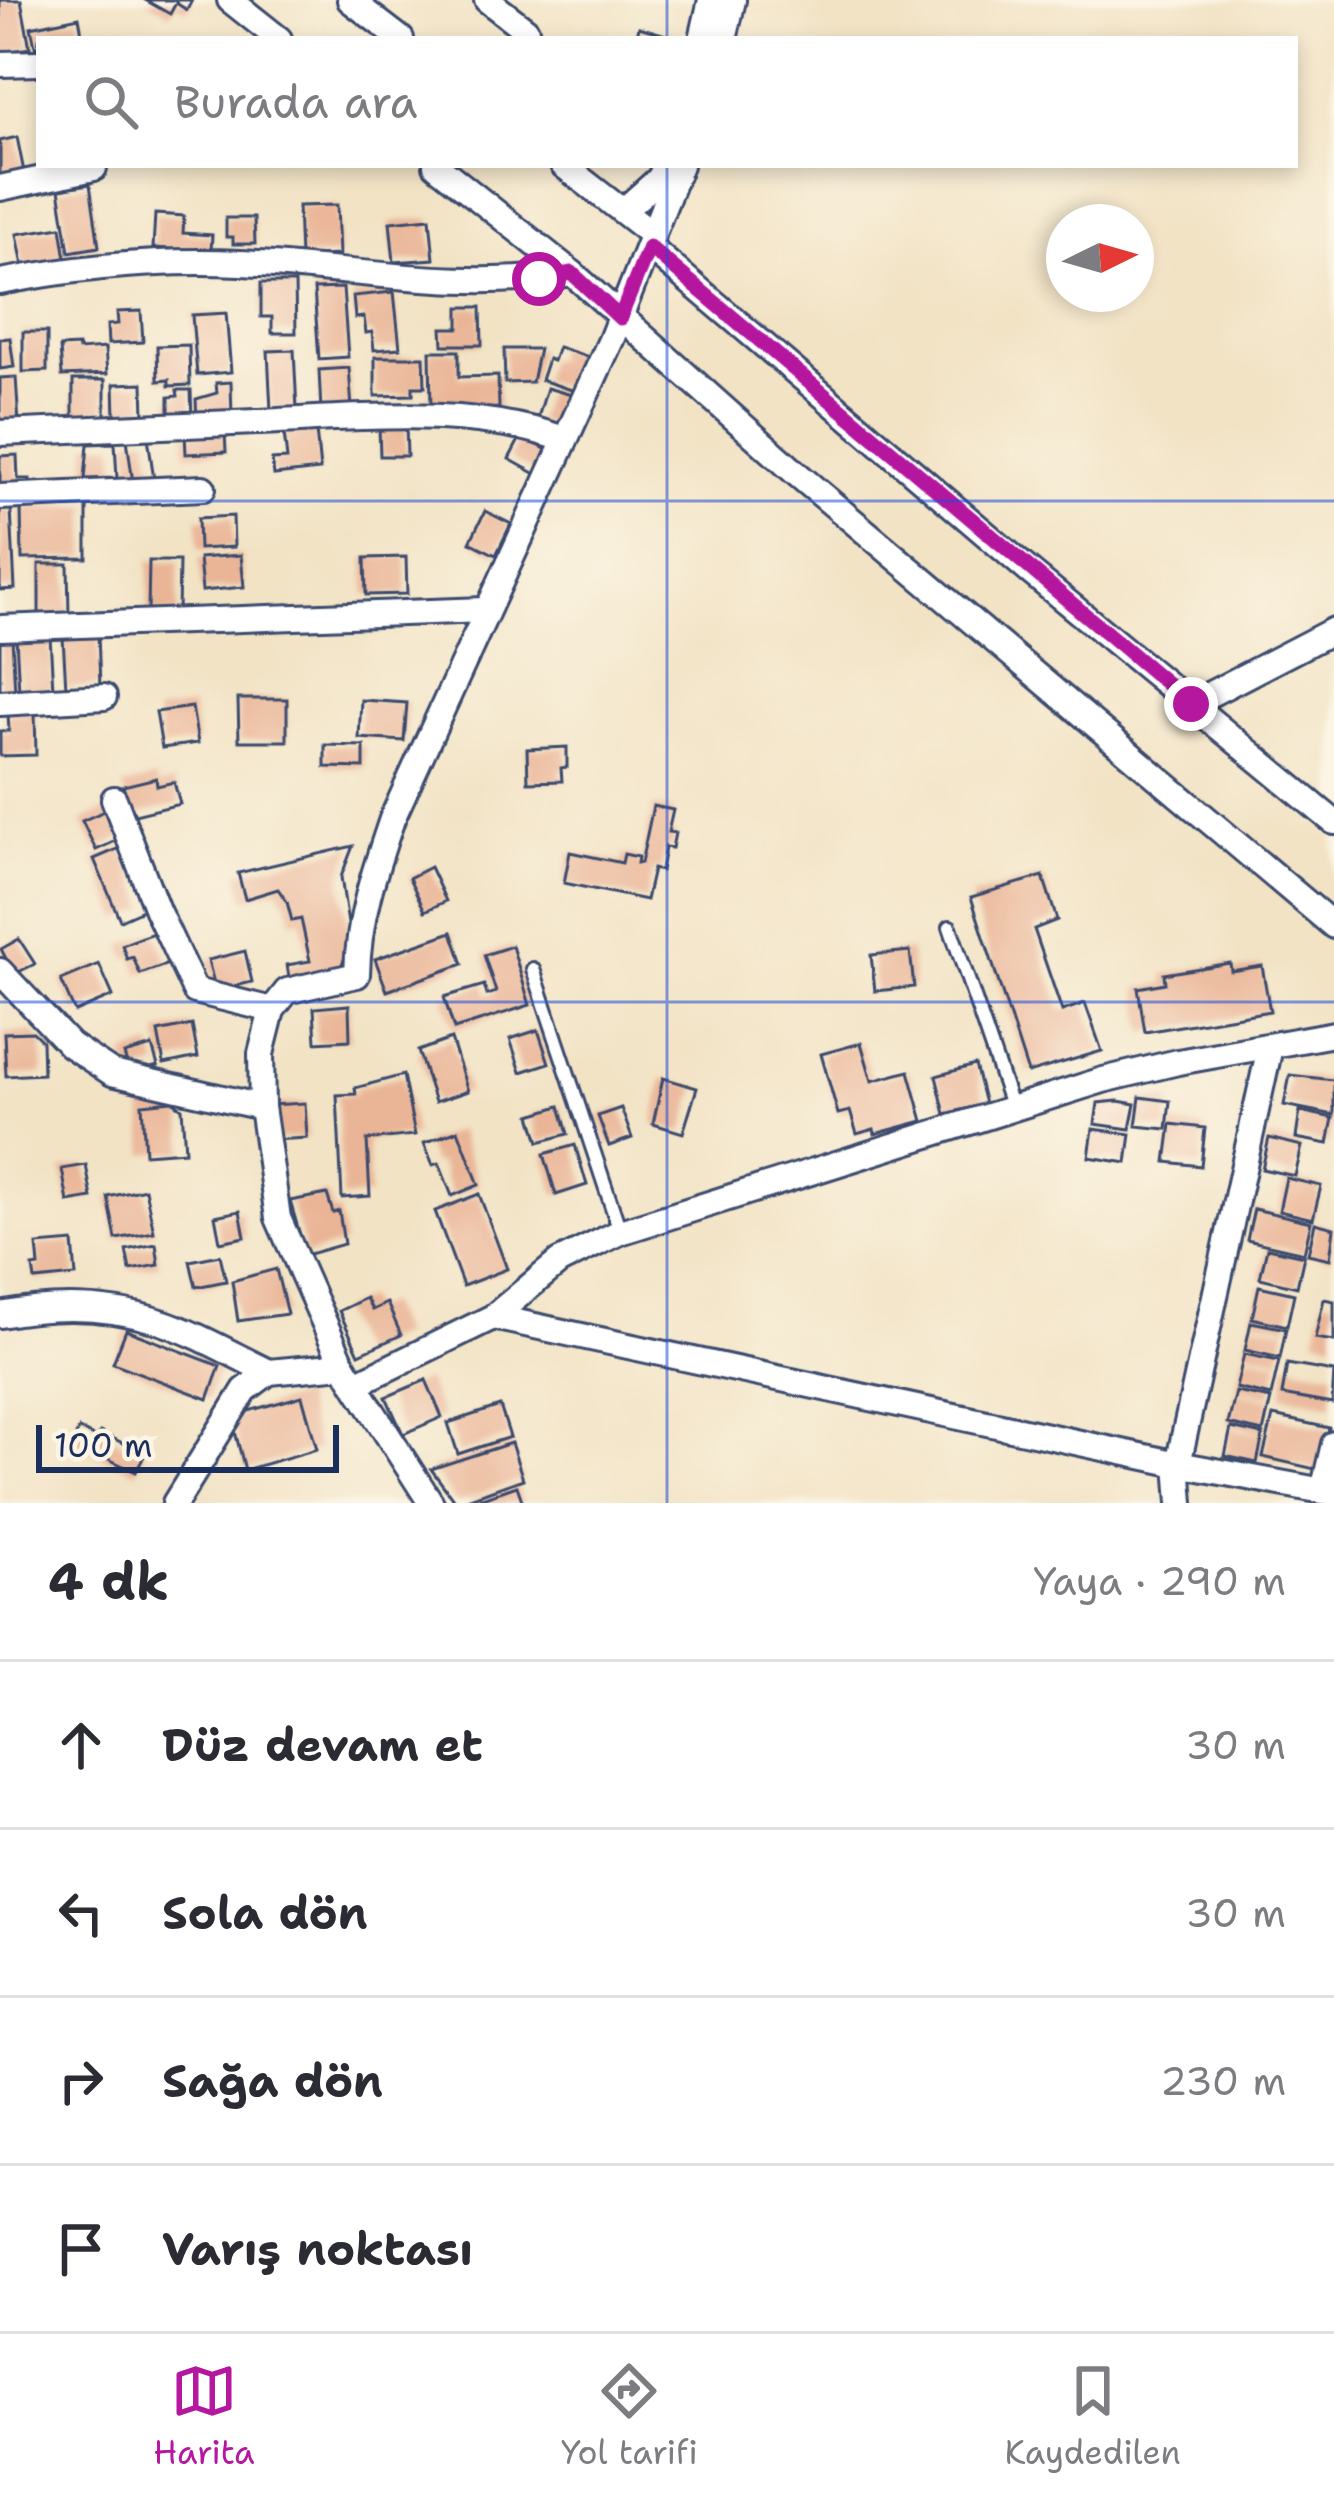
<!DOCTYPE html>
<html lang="tr">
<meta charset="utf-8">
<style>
:root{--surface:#fff;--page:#f7f7f7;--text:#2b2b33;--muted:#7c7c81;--line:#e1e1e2;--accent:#b5179e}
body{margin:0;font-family:"Shantell Sans",sans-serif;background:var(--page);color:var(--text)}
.compass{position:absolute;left:1046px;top:204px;width:108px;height:108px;border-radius:50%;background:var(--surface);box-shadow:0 6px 18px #0003;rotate:85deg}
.scale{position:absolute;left:36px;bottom:30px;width:303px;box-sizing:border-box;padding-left:12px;border:6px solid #1b2f5e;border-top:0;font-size:33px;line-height:42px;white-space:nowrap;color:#1b2f5e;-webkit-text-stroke:9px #fcf5e5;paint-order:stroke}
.stop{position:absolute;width:36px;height:36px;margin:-27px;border:9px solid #b5179e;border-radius:50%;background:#fff}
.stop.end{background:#b5179e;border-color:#fff;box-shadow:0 3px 12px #0008}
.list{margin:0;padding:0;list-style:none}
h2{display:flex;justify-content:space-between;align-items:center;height:156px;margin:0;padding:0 48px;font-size:51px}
h2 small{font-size:39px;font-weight:400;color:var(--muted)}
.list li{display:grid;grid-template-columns:78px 1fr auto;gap:36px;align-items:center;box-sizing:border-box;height:168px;padding:0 48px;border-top:3px solid var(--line)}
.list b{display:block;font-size:45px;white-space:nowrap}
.list em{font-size:39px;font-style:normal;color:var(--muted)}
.icon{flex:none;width:66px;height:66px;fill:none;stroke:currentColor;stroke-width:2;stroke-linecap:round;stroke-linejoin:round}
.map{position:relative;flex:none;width:1334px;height:1503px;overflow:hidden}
.search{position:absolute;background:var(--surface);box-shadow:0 6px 18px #0003;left:36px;right:36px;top:36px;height:132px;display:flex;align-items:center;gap:30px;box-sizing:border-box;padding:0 42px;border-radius:0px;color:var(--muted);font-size:45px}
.sheet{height:828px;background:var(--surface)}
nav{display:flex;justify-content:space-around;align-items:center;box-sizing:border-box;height:168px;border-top:3px solid var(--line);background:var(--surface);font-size:33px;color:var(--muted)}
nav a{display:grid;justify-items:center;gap:6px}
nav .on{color:var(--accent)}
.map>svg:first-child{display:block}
.building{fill:#eab597}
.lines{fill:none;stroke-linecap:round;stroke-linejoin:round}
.lane-casing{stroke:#3b4a6d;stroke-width:18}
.street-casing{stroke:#3b4a6d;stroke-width:30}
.lane{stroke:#fff;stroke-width:12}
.street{stroke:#fff;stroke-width:24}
.route{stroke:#b5179e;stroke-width:15}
.grid{fill:none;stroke:#1d4ed8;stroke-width:3;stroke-opacity:0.55}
</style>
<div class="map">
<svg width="1334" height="1503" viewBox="0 0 1334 1503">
<rect width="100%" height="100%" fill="#fcf5e5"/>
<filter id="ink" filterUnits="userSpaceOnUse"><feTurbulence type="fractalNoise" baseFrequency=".00833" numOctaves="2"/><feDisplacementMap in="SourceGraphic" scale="24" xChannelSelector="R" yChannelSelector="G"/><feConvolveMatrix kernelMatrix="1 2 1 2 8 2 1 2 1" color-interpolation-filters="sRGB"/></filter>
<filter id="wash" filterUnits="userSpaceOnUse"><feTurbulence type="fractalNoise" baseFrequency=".004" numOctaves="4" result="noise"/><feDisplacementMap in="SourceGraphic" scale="48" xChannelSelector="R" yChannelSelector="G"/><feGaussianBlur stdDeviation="2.7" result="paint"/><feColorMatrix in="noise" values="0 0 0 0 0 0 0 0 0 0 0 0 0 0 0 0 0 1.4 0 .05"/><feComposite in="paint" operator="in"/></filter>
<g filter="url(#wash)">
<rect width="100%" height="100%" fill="#f2e3c5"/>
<g id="blocks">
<g class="building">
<path d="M0 0H21L30 48 0 53Z"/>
<path d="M145 0H192L187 10 176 3 170 14Z"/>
<path d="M79 17 83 39H39L37 55 31 27Z"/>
<path d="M639 27 666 35 665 39H636Z"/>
<path d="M17 137 24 172 0 176V141Z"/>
<path d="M90 184 99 247 69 252 59 189Z"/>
<path d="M337 205 339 255 300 257 298 206Z"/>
<path d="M155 214 184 216 183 233 212 235 211 251 153 248Z"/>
<path d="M226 218H254L255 244H233V237H226Z"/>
<path d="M430 218 434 259 394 262 390 222Z"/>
<path d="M61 227 66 259 23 266 17 234Z"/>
<path d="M261 283H295L296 333H272V317H261Z"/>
<path d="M343 288 348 357 319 359 314 289Z"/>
<path d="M394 292 400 348 374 350 372 332 366 333 364 317 355 318 353 296Z"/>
<path d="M459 307H481L482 345H443L442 328H459Z"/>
<path d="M141 311 143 342 108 344 107 325 118 324 117 312Z"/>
<path d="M226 313 231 372 197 375 192 315Z"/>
<path d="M23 332H47V371L23 372Z"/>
<path d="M10 338 14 367 0 369V339Z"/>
<path d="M189 345 190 385 169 386V380L158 381 157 346Z"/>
<path d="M78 346 79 350 105 348 107 374 62 376 60 347Z"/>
<path d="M558 347 589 357 578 392 541 380 548 359 553 361Z"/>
<path d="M504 349H539L532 382 505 383Z"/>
<path d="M294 350 297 410 271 411 268 351Z"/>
<path d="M430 351H459V377L498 376 499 408 431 409Z"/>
<path d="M375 357H424L425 387H413V395L375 396Z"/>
<path d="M349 368 352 409 321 411 319 370Z"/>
<path d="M16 377 19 424 0 425V378Z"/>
<path d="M73 380H105V417L73 418Z"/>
<path d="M231 382 232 418 197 419 196 399 217 393 216 383Z"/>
<path d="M143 383 144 416 115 417 114 384Z"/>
<path d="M547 388 575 396 565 429 537 421Z"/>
<path d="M177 390H191L192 422H169V397L178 396Z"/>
<path d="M406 425 407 456H380L379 426Z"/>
<path d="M316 430 320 470 274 475 272 460 287 459 284 433Z"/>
<path d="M225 432 226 452 186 454 185 434Z"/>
<path d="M521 436 549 451 536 474 509 459Z"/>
<path d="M148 437 154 480 133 483 127 439Z"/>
<path d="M115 443 117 478 85 479 88 444Z"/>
<path d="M17 455 18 479H30V487L0 488V456Z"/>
<path d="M87 506V558L22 559 21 507Z"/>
<path d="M0 509H11L15 589 0 590Z"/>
<path d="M485 511 511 524 496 555 470 542Z"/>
<path d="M233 516 234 547 199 549 198 518Z"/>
<path d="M241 555 244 587 202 591 199 558Z"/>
<path d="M406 557 407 594 366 595 365 558Z"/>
<path d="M149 561H179L178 614 148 613Z"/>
<path d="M39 564H68L69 616H39Z"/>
<path d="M98 634 100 686 66 688 63 637Z"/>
<path d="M50 636 53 689 19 691 16 637Z"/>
<path d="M0 638H12L15 692H0Z"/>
<path d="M238 699H287V741H239Z"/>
<path d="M361 700 407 703 404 741 359 738Z"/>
<path d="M192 707 198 743 162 748 156 712Z"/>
<path d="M35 712 36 755 0 756V731H9L8 713Z"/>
<path d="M325 745 364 746V768L325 767Z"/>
<path d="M567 747V767L561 768 562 781 528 782 527 749Z"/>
<path d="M156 778 157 786 174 782 180 804 131 816 123 786Z"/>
<path d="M653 806 673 810 668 832 675 833 672 848 665 847 661 871 653 869 646 900 564 883 570 852 622 863 624 854 638 857 637 863H641Z"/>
<path d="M109 809 122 838 96 850 82 821Z"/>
<path d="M353 846 341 877 351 944 341 966 289 977 287 965 310 961 301 919 292 921 287 902 278 889 245 899 238 873Z"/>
<path d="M122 847 147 908 120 920 94 859Z"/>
<path d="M430 867 446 901 425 911 409 878Z"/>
<path d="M1043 876 1057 920 1034 929 1062 1011 1085 1003 1102 1051 1028 1073 971 897Z"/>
<path d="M156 932 168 964 140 974 133 957 127 959 122 945Z"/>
<path d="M452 932 463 964 387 991 375 959Z"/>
<path d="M19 939 35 964 14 974 1 949Z"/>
<path d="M512 946 530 1005 454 1029 444 997 484 985 487 995 496 992 484 955Z"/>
<path d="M245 951 252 982 216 991 208 960Z"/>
<path d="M910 951 914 987 875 991 871 955Z"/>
<path d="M1230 963 1231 971 1262 966 1270 1011 1145 1032 1138 988 1165 983 1164 974Z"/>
<path d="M99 964 113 996 75 1012 61 980Z"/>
<path d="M349 1005 350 1040 316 1042 314 1008Z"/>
<path d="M192 1025 198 1057 164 1064 158 1032Z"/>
<path d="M538 1030 549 1063 521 1072 510 1039Z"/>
<path d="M33 1032 42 1041 43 1074 6 1076 4 1033Z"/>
<path d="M451 1039 468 1091 435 1102 418 1051Z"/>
<path d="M861 1043 872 1081 909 1071 923 1121 875 1134 874 1129 857 1134 850 1111 838 1114 821 1054Z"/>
<path d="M152 1046 158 1066 130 1074 124 1054Z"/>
<path d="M975 1065 985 1104 945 1114 936 1076Z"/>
<path d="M403 1075 415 1135 367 1140 370 1196 342 1198 337 1095 356 1094 355 1088Z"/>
<path d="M1290 1075 1334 1080V1115L1284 1105Z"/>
<path d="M663 1078 697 1088 683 1133 653 1124Z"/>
<path d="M1140 1097 1170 1101 1167 1129 1136 1126Z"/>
<path d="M172 1101 182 1108 185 1151 145 1154 142 1104Z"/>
<path d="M1118 1101 1135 1104 1130 1129 1095 1124 1098 1103Z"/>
<path d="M305 1103 307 1138 273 1140 271 1105Z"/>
<path d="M560 1106 568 1134 539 1142 531 1115Z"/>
<path d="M621 1108 632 1138 609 1146 598 1116Z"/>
<path d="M1300 1111 1333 1118 1328 1144 1296 1138Z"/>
<path d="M1171 1124 1205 1128 1201 1166 1166 1162Z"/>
<path d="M1093 1129 1131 1134 1127 1163 1089 1157Z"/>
<path d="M458 1130 479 1185 452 1196 439 1163 433 1165 424 1143Z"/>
<path d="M1269 1138 1302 1146 1295 1176 1262 1169Z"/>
<path d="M575 1145 587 1185 556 1195 544 1154Z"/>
<path d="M86 1165 92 1198 68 1202 62 1169Z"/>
<path d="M1286 1178 1321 1186 1313 1219 1279 1211Z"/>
<path d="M145 1189 154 1232 116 1239 108 1197Z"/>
<path d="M327 1194 333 1213 339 1211 344 1244 306 1255 290 1201Z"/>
<path d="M479 1194 507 1269 463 1286 435 1211Z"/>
<path d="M1254 1209 1311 1222 1304 1253 1247 1240Z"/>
<path d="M240 1211 245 1237 220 1242 215 1216Z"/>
<path d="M1315 1223 1334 1228 1330 1259 1308 1254Z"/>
<path d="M73 1242 76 1276 35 1280 33 1267 39 1266 37 1245Z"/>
<path d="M156 1244 159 1265 130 1270 126 1250Z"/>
<path d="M1267 1248 1304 1256 1297 1287 1260 1278Z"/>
<path d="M220 1255 226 1281 196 1287 190 1261Z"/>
<path d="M276 1269 287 1314 238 1321 232 1281Z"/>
<path d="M1259 1286 1294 1294 1287 1326 1252 1318Z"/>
<path d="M366 1298 372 1310 387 1303 401 1335 359 1354 339 1311Z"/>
<path d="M1324 1299 1334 1301V1341L1315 1338Z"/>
<path d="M1251 1322 1286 1329 1280 1358 1245 1350Z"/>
<path d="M126 1330 220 1366 208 1399 113 1363Z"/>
<path d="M1244 1354 1279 1361 1271 1396 1236 1388Z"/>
<path d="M1287 1364 1334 1372 1332 1404 1282 1395Z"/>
<path d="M426 1380 442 1417 403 1434 386 1397Z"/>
<path d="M1236 1392 1271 1399 1263 1432 1228 1424Z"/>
<path d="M302 1396 317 1449 245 1470 231 1416Z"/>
<path d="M500 1406 510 1437 458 1454 448 1423Z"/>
<path d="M1273 1416 1329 1428 1319 1470 1263 1457Z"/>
<path d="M1231 1428 1263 1435 1257 1463 1225 1456Z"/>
<path d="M79 1429 97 1438 100 1432 145 1454 136 1472 73 1442Z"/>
<path d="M511 1443 523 1479 456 1503 431 1469Z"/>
<path d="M517 1486 523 1503H470V1502Z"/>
</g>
</g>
</g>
<g filter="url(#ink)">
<use href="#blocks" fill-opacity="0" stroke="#3b4a6d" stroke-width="3"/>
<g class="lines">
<g class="lane-casing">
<g id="lane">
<path d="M950 927 1012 1108"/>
<path d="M533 969 620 1231"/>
</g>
</g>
<g class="street-casing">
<g id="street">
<path d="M230 0 279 39"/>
<path d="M350 0 401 39"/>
<path d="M487 0 526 30"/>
<path d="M702 39 711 0"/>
<path d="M724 39 733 0"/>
<path d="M0 64 39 63"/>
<path d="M436 165 572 273"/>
<path d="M563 165 653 235"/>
<path d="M0 188 94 168"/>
<path d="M623 211 660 178 665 165"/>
<path d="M649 247 1028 570 1334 822"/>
<path d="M0 282C80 267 158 259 240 263 349 268 464 292 572 273L797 474 1334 926"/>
<path d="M0 433C85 429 171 426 256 422 357 418 467 405 564 439"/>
<path d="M0 497 203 488"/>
<path d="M0 628 485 610"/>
<path d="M0 703 104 697"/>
<path d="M1191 704 1334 630"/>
<path d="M114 799 157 910 195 991 272 1010"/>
<path d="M0 971 70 1045 112 1073 262 1107"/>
<path d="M0 1315C51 1305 107 1305 158 1321 196 1333 233 1355 269 1372"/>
<path d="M493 1317 1178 1464 1334 1493"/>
<path d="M356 1384 493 1317 559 1262 620 1232 1103 1080 1178 1062 1334 1034"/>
<path d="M1323 1491 1334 1444"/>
<path d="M175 1503 245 1390 269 1372 343 1365"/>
<path d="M431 1503 343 1365 278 1218 262 1107 261 1054 272 1010 287 991 357 975C358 919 374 872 392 819L611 340 680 165"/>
<path d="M1181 1503 1178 1464 1270 1047"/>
</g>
</g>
<use href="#lane" class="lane"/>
<use href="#street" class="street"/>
</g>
</g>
<g class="lines" filter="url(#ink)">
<path class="route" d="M539 279 572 273 620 318 649 247 1191 704"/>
</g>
<path class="grid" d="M667 0V39M667 165V1503M0 501H1334M0 1002H1334"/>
</svg>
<svg class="compass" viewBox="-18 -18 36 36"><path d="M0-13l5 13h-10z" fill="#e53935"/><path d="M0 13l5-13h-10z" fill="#7c7c81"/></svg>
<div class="scale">100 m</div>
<div class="stop" style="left:539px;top:279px"></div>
<div class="stop end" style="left:1191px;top:704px"></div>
<div class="search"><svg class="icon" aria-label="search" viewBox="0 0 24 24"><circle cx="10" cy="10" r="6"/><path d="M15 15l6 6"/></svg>Burada ara</div>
</div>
<section class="sheet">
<h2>4 dk<small>Yaya · 290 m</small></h2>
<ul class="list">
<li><svg class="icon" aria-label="ahead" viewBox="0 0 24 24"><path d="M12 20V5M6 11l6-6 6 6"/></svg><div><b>Düz devam et</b></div><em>30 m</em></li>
<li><svg class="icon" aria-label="left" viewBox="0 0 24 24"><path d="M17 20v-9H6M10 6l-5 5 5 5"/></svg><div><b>Sola dön</b></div><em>30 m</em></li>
<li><svg class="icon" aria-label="right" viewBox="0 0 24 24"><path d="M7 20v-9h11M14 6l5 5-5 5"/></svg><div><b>Sağa dön</b></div><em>230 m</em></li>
<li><svg class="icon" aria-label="arrive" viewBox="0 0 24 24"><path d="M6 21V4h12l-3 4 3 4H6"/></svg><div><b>Varış noktası</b></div></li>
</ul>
</section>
<nav>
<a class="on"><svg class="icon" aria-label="map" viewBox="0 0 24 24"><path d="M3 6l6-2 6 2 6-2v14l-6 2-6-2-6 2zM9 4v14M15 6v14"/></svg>Harita</a>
<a><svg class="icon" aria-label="directions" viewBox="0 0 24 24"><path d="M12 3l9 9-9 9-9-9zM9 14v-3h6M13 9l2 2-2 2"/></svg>Yol tarifi</a>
<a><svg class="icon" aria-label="saved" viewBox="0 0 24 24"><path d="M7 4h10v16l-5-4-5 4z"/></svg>Kaydedilen</a>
</nav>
